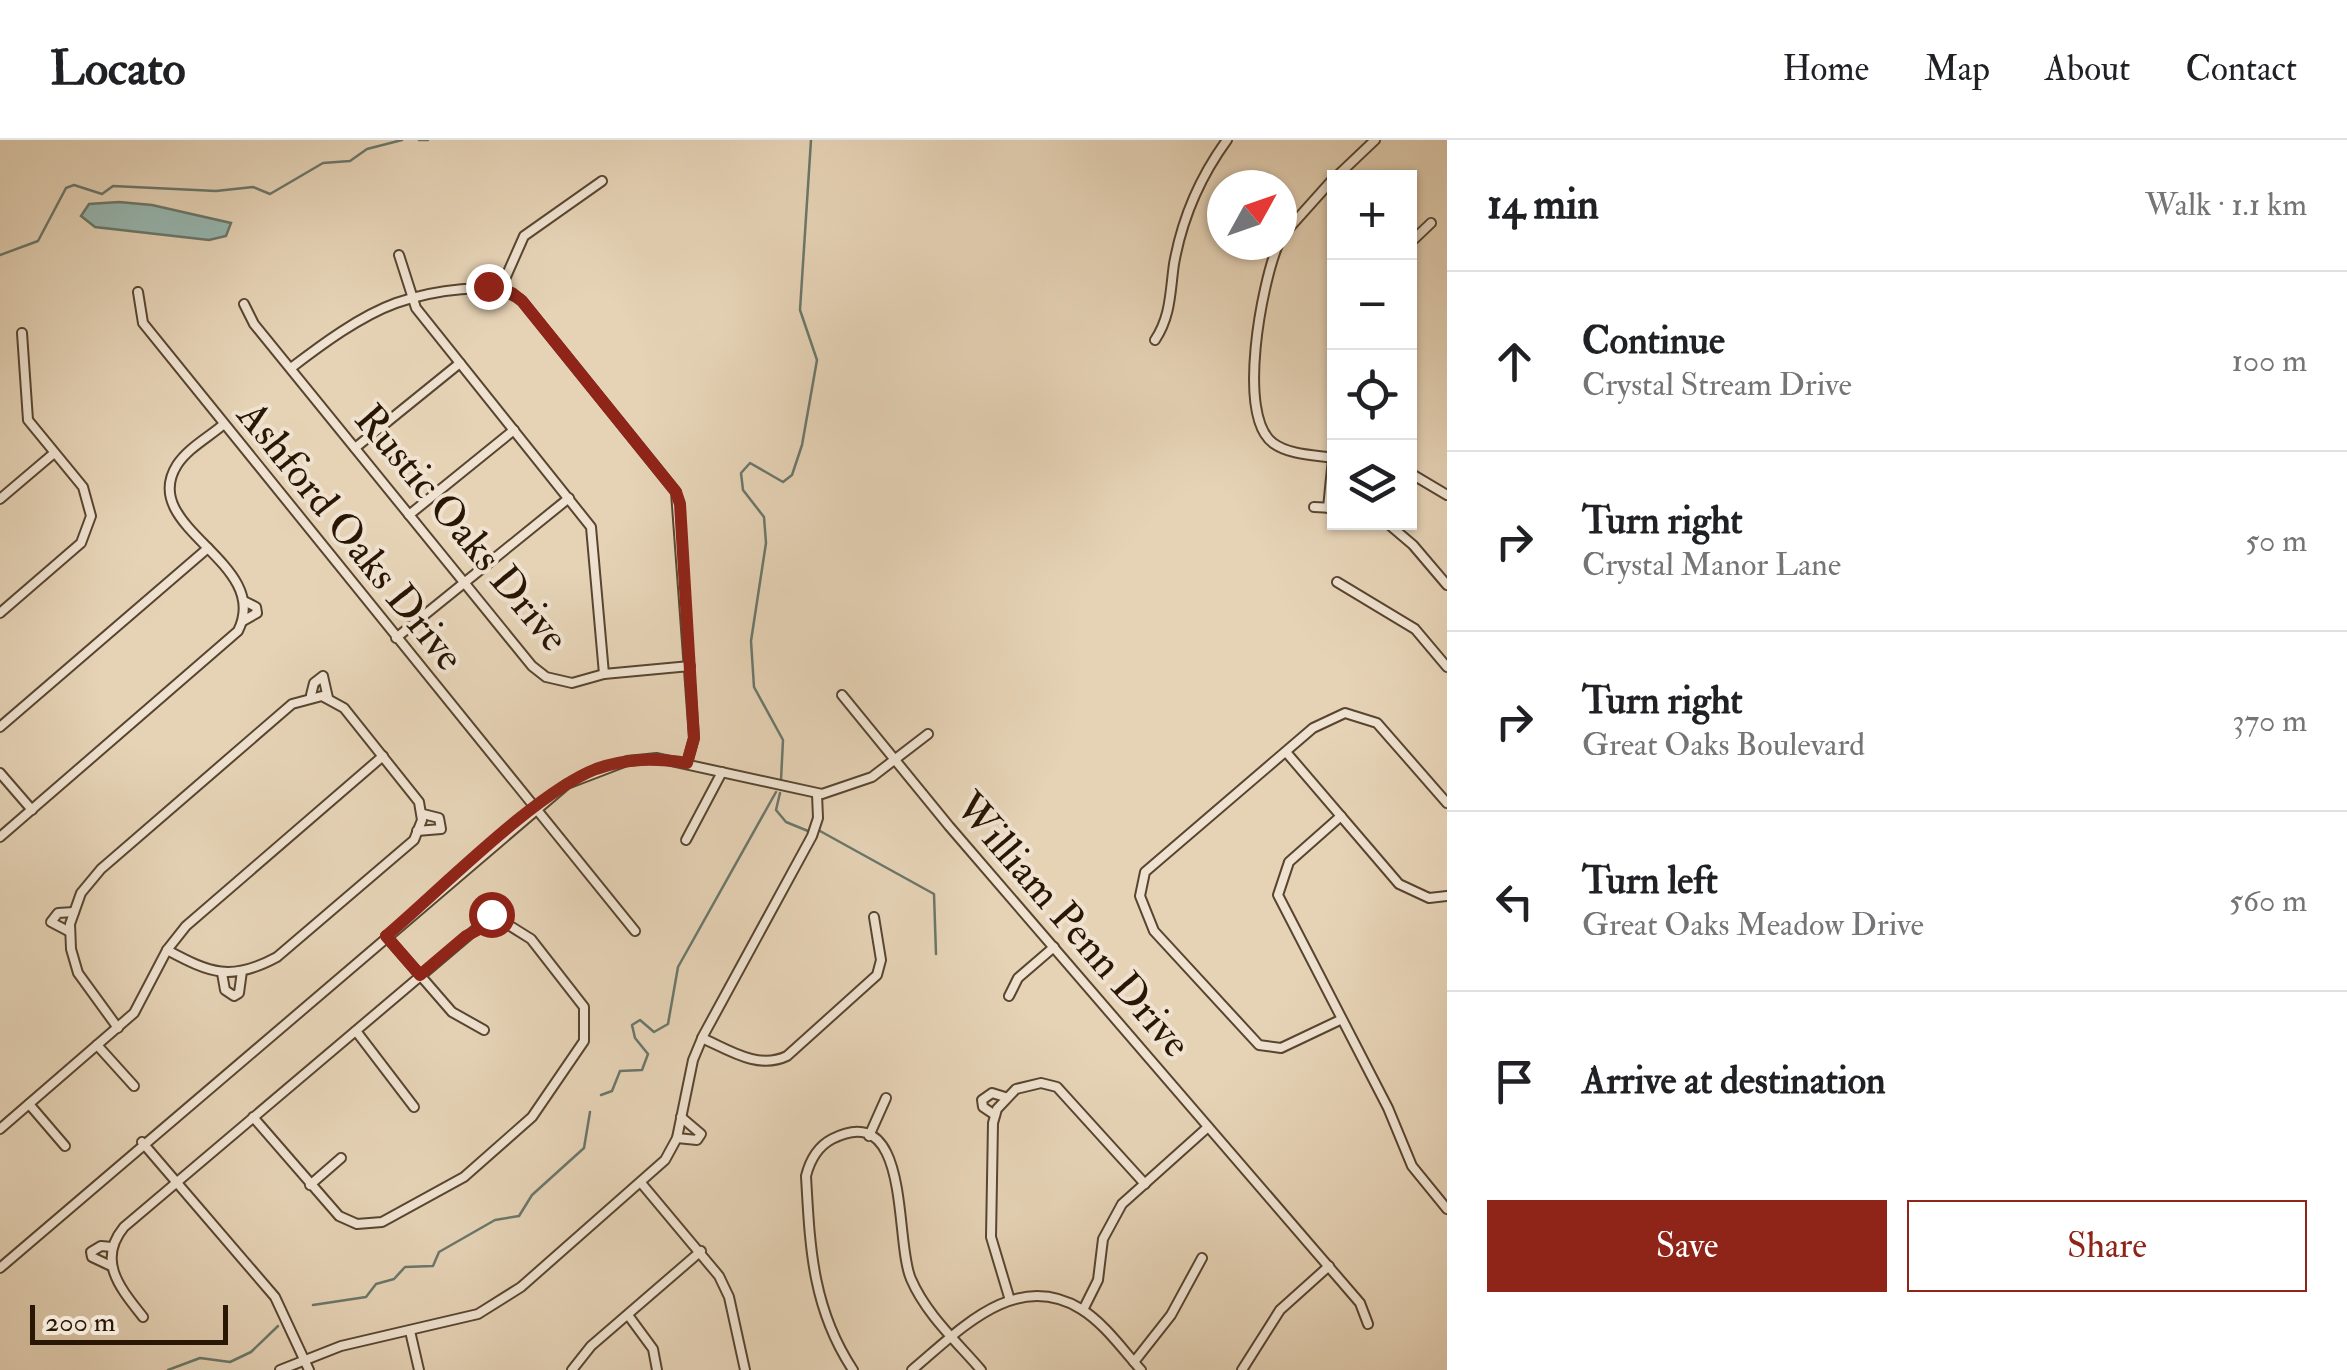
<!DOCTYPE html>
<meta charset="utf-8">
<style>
:root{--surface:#fff;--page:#f6f6f6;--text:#202124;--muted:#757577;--line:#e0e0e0;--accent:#8f2418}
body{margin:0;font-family:"IM FELL Double Pica",serif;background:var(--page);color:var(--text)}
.controls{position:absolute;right:30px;top:30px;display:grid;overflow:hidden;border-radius:0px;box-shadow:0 2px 8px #0004}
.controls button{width:90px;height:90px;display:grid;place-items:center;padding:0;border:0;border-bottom:2px solid var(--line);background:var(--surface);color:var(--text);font:50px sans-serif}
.compass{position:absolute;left:1207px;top:30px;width:90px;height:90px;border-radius:50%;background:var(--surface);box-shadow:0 2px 8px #0004;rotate:50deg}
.scale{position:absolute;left:30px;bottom:25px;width:198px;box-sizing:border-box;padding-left:10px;border:5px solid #291603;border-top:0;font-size:28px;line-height:35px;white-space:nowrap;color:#291603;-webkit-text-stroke:8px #efe2d0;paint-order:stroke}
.stop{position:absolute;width:30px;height:30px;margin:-22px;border:8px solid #8f2418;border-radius:50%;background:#fff}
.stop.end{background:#8f2418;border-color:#fff;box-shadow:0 2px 10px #0008}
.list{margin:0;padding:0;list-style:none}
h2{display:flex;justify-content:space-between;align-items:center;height:130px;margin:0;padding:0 40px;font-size:42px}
h2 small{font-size:32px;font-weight:400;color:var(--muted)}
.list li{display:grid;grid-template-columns:65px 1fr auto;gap:30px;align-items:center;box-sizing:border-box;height:180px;padding:0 40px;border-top:2px solid var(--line)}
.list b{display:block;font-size:38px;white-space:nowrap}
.list p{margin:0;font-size:32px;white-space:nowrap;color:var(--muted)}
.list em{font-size:32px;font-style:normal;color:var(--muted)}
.actions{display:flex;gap:20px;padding:30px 40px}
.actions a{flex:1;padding:22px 0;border:2px solid var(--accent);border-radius:0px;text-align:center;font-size:35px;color:var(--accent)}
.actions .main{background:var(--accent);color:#fff}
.icon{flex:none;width:55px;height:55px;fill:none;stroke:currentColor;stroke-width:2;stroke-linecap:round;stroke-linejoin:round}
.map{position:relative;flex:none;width:1447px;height:1230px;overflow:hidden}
header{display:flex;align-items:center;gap:60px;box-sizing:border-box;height:140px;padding:0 50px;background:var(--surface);border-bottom:2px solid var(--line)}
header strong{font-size:48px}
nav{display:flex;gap:55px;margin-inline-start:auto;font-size:35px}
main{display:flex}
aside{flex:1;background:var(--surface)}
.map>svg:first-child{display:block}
.water{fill:#96b7b1;stroke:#6a776b;stroke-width:2.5}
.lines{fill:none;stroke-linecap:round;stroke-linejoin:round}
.stream{stroke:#6a776b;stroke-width:2.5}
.street-casing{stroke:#584530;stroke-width:12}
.street{stroke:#efe2d0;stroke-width:8}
.route{stroke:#8f2418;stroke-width:12}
.labels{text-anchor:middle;stroke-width:8;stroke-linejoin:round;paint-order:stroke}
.street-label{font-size:42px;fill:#291603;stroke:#efe2d0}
</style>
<header>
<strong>Locato</strong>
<nav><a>Home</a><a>Map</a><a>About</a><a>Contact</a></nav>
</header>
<main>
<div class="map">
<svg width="1447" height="1230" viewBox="0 0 1447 1230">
<rect width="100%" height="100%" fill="#e6d3b6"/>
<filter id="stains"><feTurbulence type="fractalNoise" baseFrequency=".002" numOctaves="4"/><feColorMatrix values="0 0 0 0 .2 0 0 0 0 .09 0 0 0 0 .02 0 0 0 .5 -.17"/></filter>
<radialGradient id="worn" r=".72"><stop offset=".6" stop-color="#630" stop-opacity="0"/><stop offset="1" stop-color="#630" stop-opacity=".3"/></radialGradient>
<path class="water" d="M119 62 152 65 231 83 226 96 209 100 95 87 81 76 89 64Z"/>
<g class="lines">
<g class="stream">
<path d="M419 0H428"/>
<path d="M0 115 38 101 66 48 74 45 102 54 113 46 216 51 253 47 270 54 323 23 350 21 367 9 402 0"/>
<path d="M781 640 783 600 754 547 751 501 766 403 764 377 743 350 741 333 750 323 783 342 792 335 802 305 817 220 800 170 811 0"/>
<path d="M780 653 776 670 786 682 808 691"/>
<path d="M820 691 934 754 936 814"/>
<path d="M601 955 612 951 620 931 642 930 648 914 635 898 632 885 640 880 654 892 668 884 678 827 776 652"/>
<path d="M313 1165 366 1157 376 1144 394 1139 405 1127 433 1126 439 1112 495 1080 519 1076 532 1055 584 1008 590 972"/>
<path d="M168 1230 200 1218 230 1222 251 1212 278 1186"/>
</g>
<g class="street-casing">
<g id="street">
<path d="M1335 38 1375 0"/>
<path d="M1282 96 1334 38"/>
<path d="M1410 103 1431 83"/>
<path d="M1278 105C1262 143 1236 275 1273 303 1289 315 1316 315 1334 318"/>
<path d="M399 115 416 168 591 387 604 534"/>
<path d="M501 148 524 96 602 41"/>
<path d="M138 152 143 183 635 791"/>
<path d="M244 164 254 184 532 526 546 537 572 543 604 534 690 526"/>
<path d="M1155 200C1171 176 1170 152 1174 124 1182 79 1200 37 1227 0"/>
<path d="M291 228C321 205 360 176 396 163 428 152 496 138 522 161L676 352 694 598 687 623"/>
<path d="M355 308 460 223"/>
<path d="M1410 333 1447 355"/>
<path d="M0 359 53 314"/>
<path d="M1314 367 1334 368"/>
<path d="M1328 368 1333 318"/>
<path d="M409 375 514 290"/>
<path d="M1386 382 1413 405 1447 445"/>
<path d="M1337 442 1415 489 1447 527"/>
<path d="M0 473 81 403 91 376 83 347 28 280 22 193"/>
<path d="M243 481 257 473 256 467 244 461"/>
<path d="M396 498 569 358"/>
<path d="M311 555 314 543 323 536 328 558"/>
<path d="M842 555 949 686 1360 1163 1368 1184"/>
<path d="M0 587 208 408"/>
<path d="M1286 612 1399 744 1429 758 1447 756"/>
<path d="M0 633 32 670"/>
<path d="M1341 676 1289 722 1278 755 1388 968 1412 1026 1447 1069"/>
<path d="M417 691 441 689 439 678 423 674"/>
<path d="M0 697 238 491C273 422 137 388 177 325 188 308 209 297 224 284"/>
<path d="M686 700 722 632"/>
<path d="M489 784 491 774 499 767 508 775 507 784"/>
<path d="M70 792 51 782 58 773 74 772"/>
<path d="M386 796 452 872 484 890"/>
<path d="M222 833 225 850 234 856 239 853 242 831"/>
<path d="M1009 856 1018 838 1054 807"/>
<path d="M1340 880 1281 908 1259 905 1154 791 1140 756 1145 732 1313 588 1345 573 1377 583 1447 663"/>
<path d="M118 888 78 833 71 809 70 784 81 753 101 729 292 564 322 556 344 568 419 662 422 680 414 700 277 817C231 842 210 833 167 810"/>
<path d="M356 891 414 967"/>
<path d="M702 898C729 910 758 930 787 916L877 835 881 820 874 777"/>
<path d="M97 905 134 946"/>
<path d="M29 964 65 1006"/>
<path d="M995 975 983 967 982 960 992 953 1005 957"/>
<path d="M0 989 134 873 167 810 186 786 383 616"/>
<path d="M869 996 886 958"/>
<path d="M677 998 697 1000 701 994 681 977"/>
<path d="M142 1002 275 1157 309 1230"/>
<path d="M642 1044 719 1136 729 1157 745 1230"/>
<path d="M310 1045 341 1018"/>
<path d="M111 1126 92 1117 91 1112 101 1106 112 1107"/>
<path d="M0 1128 567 644 627 621 657 618 822 654 872 637 928 594"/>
<path d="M1009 1157 991 1097 993 983 997 969 1016 949 1041 943 1057 947 1145 1044"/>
<path d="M1083 1170 1098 1140 1103 1099 1122 1064 1208 987"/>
<path d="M628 1175 653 1209 657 1230"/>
<path d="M143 1177C121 1149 96 1121 124 1087L476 789 507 784 531 799 584 867V901L532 977 464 1037 382 1082 357 1084 339 1076 253 977"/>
<path d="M410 1191 419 1230"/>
<path d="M1134 1222 1171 1175 1202 1118"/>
<path d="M280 1230 341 1206 478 1174 521 1147 665 1020 677 998 693 920 703 896 812 696 818 678 817 654"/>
<path d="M572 1230 591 1206 701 1111"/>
<path d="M853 1230C812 1168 810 1107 806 1036 810 1020 817 1007 832 999 912 958 894 1101 911 1139 926 1174 956 1201 981 1230"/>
<path d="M912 1230C960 1190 1015 1129 1081 1169 1104 1183 1123 1210 1141 1230"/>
<path d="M1242 1230 1280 1170 1329 1126"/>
</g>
</g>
<use href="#street" class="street"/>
</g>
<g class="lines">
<path class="route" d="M488 146 512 153 522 161 676 352 680 364 694 598 687 623C655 618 627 618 596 629 536 652 439 751 386 796L420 835 466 796 489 784 491 774"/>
</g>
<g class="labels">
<g class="street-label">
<text transform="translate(463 387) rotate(50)" y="15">Rustic Oaks Drive</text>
<text transform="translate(352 395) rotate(51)" y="15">Ashford Oaks Drive</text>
<text transform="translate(1074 784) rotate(49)" y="15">William Penn Drive</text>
</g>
</g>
<rect width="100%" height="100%" filter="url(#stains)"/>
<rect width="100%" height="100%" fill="url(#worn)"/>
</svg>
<div class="controls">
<button>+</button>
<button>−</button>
<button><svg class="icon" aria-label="locate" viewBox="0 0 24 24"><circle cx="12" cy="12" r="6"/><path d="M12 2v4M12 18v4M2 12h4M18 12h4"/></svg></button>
<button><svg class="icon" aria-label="layers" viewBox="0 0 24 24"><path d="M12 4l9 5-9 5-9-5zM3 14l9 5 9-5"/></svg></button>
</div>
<svg class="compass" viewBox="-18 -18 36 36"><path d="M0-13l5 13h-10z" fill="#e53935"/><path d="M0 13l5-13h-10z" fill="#757577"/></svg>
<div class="scale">200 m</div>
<div class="stop" style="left:491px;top:774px"></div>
<div class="stop end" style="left:488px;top:146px"></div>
</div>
<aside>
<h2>14 min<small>Walk · 1.1 km</small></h2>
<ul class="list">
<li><svg class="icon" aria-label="ahead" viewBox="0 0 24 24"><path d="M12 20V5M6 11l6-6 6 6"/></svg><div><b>Continue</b><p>Crystal Stream Drive</p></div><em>100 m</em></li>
<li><svg class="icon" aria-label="right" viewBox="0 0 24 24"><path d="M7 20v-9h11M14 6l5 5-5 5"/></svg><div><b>Turn right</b><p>Crystal Manor Lane</p></div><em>50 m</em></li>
<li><svg class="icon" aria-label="right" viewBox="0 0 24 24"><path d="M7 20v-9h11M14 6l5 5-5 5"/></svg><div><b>Turn right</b><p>Great Oaks Boulevard</p></div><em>370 m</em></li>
<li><svg class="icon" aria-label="left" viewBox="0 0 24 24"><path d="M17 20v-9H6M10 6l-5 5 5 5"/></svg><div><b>Turn left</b><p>Great Oaks Meadow Drive</p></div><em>560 m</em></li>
<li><svg class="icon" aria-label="arrive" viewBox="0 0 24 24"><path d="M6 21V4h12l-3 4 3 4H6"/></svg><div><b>Arrive at destination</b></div></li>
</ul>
<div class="actions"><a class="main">Save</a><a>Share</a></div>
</aside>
</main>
